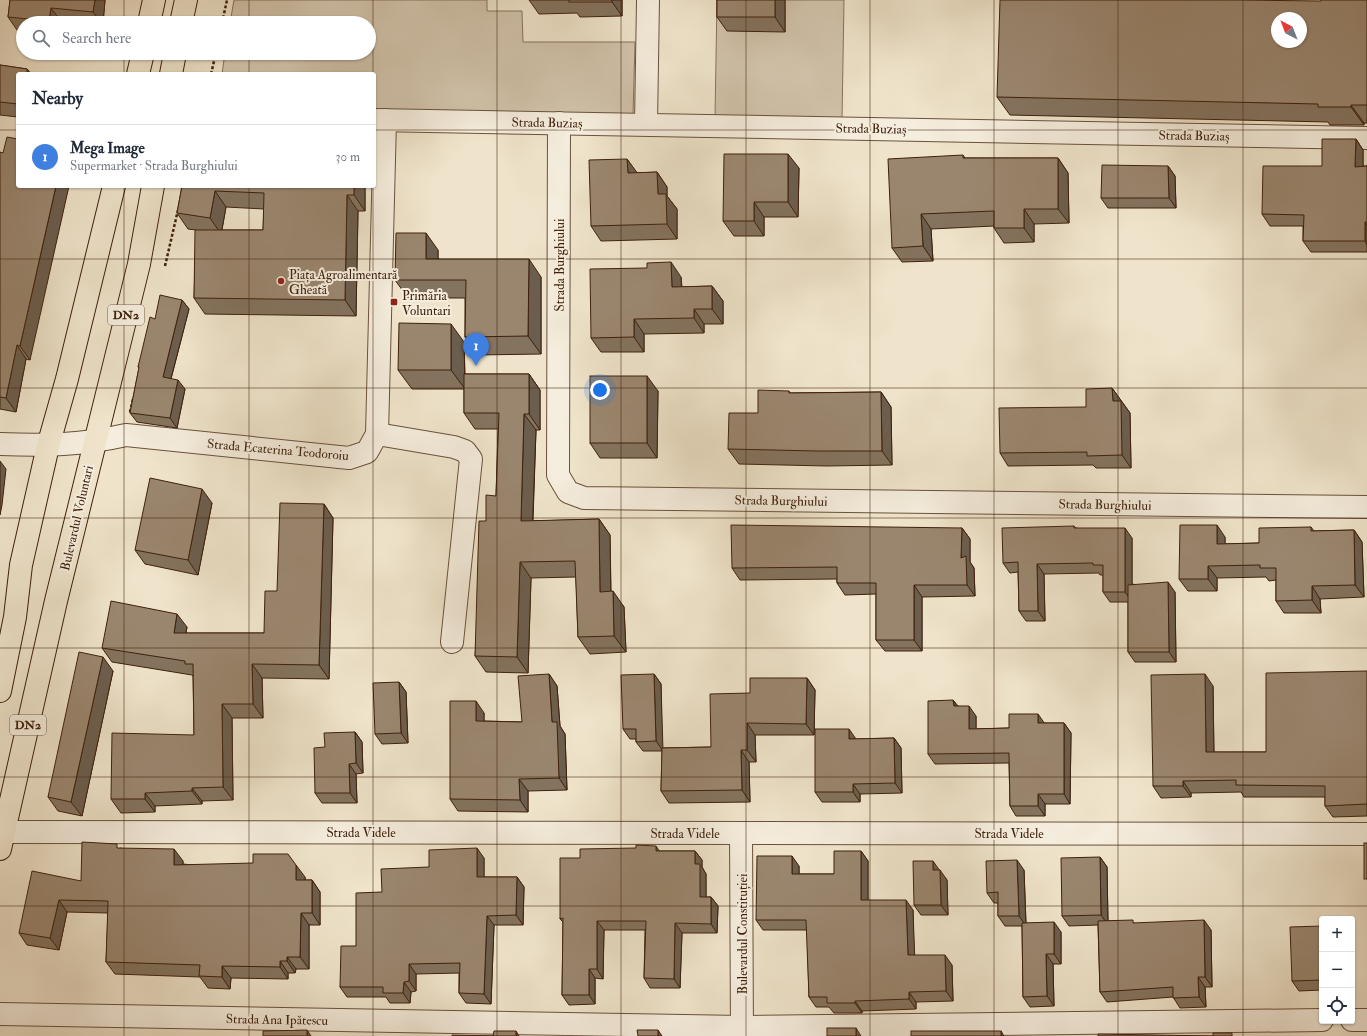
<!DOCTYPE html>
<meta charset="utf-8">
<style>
:root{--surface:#fff;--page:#f6f6f7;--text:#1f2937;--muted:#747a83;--line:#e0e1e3;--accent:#8f2418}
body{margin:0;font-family:"IM FELL Double Pica",serif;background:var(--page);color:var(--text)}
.controls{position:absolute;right:12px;bottom:12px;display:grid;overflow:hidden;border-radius:4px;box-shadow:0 1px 3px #0004}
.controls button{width:36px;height:36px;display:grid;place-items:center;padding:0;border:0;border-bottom:1px solid var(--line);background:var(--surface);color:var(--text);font:20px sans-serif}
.compass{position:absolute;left:1271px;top:12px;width:36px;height:36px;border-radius:50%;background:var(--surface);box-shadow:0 1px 3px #0004;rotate:318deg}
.you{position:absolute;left:600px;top:390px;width:14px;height:14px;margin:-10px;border:3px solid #fff;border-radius:50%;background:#1a73e8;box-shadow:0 0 0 6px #1a73e833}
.badge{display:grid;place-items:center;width:26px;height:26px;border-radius:50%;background:var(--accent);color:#fff;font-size:13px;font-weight:700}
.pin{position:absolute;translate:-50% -33px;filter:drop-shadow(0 1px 2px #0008)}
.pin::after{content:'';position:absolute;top:21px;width:14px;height:12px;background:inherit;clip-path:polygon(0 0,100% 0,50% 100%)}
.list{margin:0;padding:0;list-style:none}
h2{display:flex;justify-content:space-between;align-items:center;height:52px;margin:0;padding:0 16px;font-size:17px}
h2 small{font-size:13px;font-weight:400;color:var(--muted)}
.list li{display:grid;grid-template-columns:26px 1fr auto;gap:12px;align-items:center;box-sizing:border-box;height:64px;padding:0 16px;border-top:1px solid var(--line)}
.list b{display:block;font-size:15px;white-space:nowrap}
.list p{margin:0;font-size:13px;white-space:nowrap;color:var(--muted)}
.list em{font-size:13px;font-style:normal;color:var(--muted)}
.icon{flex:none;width:22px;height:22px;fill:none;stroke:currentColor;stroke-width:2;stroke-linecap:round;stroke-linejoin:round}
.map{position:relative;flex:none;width:1367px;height:1036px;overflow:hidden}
.search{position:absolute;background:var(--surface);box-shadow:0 1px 3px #0004;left:16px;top:16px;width:360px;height:44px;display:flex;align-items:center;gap:10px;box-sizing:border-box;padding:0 14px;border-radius:22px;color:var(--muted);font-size:15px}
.panel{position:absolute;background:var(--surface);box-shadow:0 1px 3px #0004;left:16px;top:72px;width:360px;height:116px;border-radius:4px}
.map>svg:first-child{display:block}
.green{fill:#d1c3ab;stroke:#88725c}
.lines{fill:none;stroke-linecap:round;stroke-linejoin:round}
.minor-casing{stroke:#6a513c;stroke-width:24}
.highway-casing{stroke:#3e200c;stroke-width:24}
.path{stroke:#3e200c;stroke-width:2.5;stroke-dasharray:3 2;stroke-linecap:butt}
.minor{stroke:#f5eddd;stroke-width:22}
.highway{stroke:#efe4cb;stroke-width:22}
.wall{fill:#84735f;stroke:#3e200c;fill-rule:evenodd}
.shaded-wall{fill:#6c5e4e;stroke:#3e200c}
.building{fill:#9a866f;stroke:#3e200c;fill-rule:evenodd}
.grid{fill:none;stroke:#3e200c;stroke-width:1;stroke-opacity:0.55}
.poi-dot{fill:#8f2418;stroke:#f5eddd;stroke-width:1.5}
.labels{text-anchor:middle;stroke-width:4;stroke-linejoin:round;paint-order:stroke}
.shield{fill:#f5eddd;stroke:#755e4b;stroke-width:1}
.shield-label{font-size:12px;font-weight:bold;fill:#3e200c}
.street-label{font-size:13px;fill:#3e200c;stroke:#f5eddd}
.poi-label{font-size:13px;fill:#3e200c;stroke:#f5eddd;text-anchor:start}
</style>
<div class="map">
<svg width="1367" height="1036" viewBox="0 0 1367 1036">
<rect width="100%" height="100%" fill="#efe4cb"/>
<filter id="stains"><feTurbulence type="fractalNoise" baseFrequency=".005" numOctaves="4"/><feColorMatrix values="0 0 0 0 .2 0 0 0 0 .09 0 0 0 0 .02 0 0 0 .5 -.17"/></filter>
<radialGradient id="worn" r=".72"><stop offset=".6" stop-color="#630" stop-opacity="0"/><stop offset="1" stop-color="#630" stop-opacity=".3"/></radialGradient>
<g class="green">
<path d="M234 0H487V11H522L523 42H635L633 115 374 109V74H222L225 53H369V23H230Z"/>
<path d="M717 0H844L842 120 715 117Z"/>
</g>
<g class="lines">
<g class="minor-casing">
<g id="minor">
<path d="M374 120 1367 138"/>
<path d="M559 123 558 475 568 492 584 498 1367 507"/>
<path d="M646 124 648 0"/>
<path d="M377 434 454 447 465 451 471 459 452 642"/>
<path d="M0 444C45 446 82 445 126 435L349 458 367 452 377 434 385 120"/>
<path d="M4 832 1367 834"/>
<path d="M741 833 742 1036"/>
<path d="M0 1014 742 1027 1322 1020"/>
<path d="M1352 1020H1367"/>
</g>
</g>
<g class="highway-casing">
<g id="highway">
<path d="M149 23 154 0"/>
<path d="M181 23 186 0"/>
<path d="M138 74 143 53"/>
<path d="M171 74 175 53"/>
<path d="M0 691 15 617 21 565 48 446 67 379 114 186"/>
<path d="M0 849 56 601 139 264 153 186"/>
</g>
</g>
<g class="path">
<path d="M222 23 227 0"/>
<path d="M211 74 216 53"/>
<path d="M165 266 178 210"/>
<path d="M130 412 133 399"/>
</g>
<use href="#minor" class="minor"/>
<use href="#highway" class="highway"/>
</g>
<g class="wall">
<path d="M10 0H105L103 23H85L60 20 59 23H23V31L17 30 8 17Z"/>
<path d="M529 0H622V16L580 17 577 13 539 14Z"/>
<path d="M717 0H785V32L727 31 717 17Z"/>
<path d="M1367 0V123H1364V125H1330L1328 122 1010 115 997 97 1321 1Z"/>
<path d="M0 65 27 69 31 74H18V117L0 115Z"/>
<path d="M1356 139 1363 150V166H1367V252H1311L1303 241V226H1270L1262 214Z"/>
<path d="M0 152 30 360 26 359 16 412 0 409Z"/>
<path d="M963 155 965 158H1058L1068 173 1069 223 1034 224V242L1004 243 994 228V226L931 229 933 261 902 262 892 248Z"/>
<path d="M627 159 637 173 657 172 667 187V196L677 209V239L601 241 591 226Z"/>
<path d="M1168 166 1175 176 1176 208H1108L1101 198Z"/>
<path d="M799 168 798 217H764V236H734L723 221Z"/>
<path d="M182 186H365V211H358L356 316 205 314 194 298 196 230 188 229 177 213ZM226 207 264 209 263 230H222Z"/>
<path d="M438 250V259L541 277V354L477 355 465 337V298H408L395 280Z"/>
<path d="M681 277 682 287 712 286 723 301V324H704V333L644 334V352H601L591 338Z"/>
<path d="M182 300 189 309 171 379 185 389 177 428 137 422 130 413 139 368 138 367 155 319Z"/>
<path d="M464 342 465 374H529L540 390V430H536L533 521 599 519 610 535 611 591 624 607 626 652 590 654 578 637 576 577 531 578 528 673 486 672 475 656 486 521 496 496 498 429H475L464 413V389H412L398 370Z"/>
<path d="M1112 388 1130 413 1131 468H1096L1093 465 1008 466 1000 453 1086 407Z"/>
<path d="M658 391 657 458H600L590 443Z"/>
<path d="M789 391 790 393 881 392 891 407 892 465 827 466 739 464 728 449 758 413Z"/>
<path d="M212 503 198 575 145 564 135 550Z"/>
<path d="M324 504 333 518 329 679 262 678 263 718H232L233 800 202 801V804L155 806V812L121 813 111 799 194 735 193 676 192 675 112 662 102 648 187 627 186 633H264L277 591Z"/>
<path d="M1074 526 1076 528 1132 538V584L1175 592 1176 662H1135L1128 652V602H1110L1103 592V575H1100L1099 573 1044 574 1045 621H1026L1019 611 1018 572 1010 573 1003 563Z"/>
<path d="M1311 527 1314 531 1354 530 1362 542 1364 597 1320 599 1321 613H1284L1276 601V580L1269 581 1266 577 1217 578V591H1188L1179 579 1225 537V544L1259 543Z"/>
<path d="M962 528 970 539V562L974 568 975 596 922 597V651H885L876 640V594L845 595 837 583V579L740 580 732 568Z"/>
<path d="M113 671 82 816 58 811 48 797Z"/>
<path d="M1367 671V816L1333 817 1325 806V797H1244L1241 792 1191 793V797L1161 798 1153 786 1213 686 1214 752H1266Z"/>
<path d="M549 674 557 686 560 726 565 734 567 790 528 791V812L458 811 450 799 484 713V721L522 722Z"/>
<path d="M654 674 661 684 662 748 711 747 750 693 807 678 815 690 814 735H755L756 762H749L750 802 669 803 661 791 662 751H643L636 742V739H630L623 729Z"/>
<path d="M399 682 406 692 408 743 382 744 375 734Z"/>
<path d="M953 700 958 706 976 716V729L1009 728 1044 723H1064L1071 733 1070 804H1045V816H1016L1010 806 1009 763 935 764 928 754Z"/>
<path d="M355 732 362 742 363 773 356 774 357 803H322L315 793 325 747Z"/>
<path d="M894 738 901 748 902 793 860 794V802H822L815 792 856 739Z"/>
<path d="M120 848 183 861V864L305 877V880H312L320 892V925H309V969H296L295 973H288V979L231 978 230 989 208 988 200 977 115 974 106 962 108 913 67 912 59 950 27 945 19 933Z"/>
<path d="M659 851H695L702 860V867L706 874V897H711L718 906 717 933H682L680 988H650L644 978 645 930H604L603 979 595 978V1004L569 1005 562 995 563 922 560 919 580 858Z"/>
<path d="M861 851 868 861V900L913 910 914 955 952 965 953 1001 916 1002V1009L862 1011V1013H834L829 1007H816L809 997 807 930H763L756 920 799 866V874H834Z"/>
<path d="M1100 857 1107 867 1108 921 1211 930 1212 987H1205L1206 1007 1180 1008 1173 997 1107 1002 1100 992 1098 925 1069 926 1062 916Z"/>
<path d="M484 858V877H517L524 887 523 925H494L491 1004 466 1003 459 993V973L416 974V991L411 992 410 1003H390L386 997H347L340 987 356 946 382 892 429 867Z"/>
<path d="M939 870 947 880 948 915H921L914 905Z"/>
<path d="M1024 870 1026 923 1061 932V964H1053L1054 1006 1030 1007 1023 997 1022 926H1005L998 916V903H994L987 893Z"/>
<path d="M1322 926V990L1299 991 1292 981Z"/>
</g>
<g class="shaded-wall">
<path d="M95 0H105L103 23H101L93 12Z"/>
<path d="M612 0H622V16L612 2Z"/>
<path d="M775 0H785V32L775 17Z"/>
<path d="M51 8 60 20 59 23H50L49 21Z"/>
<path d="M27 69 31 74H27Z"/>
<path d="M1351 105 1364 123V125L1351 107Z"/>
<path d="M1356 139 1363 150V178L1355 167Z"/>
<path d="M788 154 799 168 798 217 788 202Z"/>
<path d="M1058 158 1068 173 1069 223 1058 209Z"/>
<path d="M627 159 638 174 628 173Z"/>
<path d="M1168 166 1175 176 1176 208 1169 198Z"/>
<path d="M657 172 667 187V196L677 209V239L667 224 658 194Z"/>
<path d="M56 186H69L30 360 20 346Z"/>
<path d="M354 186H365V211L354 195Z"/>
<path d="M215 191 226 207 221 234 210 218Z"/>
<path d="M347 195 358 211 356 316 345 300Z"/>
<path d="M754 202 764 217V236L754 221Z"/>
<path d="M1024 209 1034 224V242L1024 228Z"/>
<path d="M921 214 931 229 933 261 923 246Z"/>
<path d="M1365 222 1367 226V245L1365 241Z"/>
<path d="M426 233 438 250V277L426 259Z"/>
<path d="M529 259 541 277V354L528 336Z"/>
<path d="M671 262 681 277 682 302 672 287Z"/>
<path d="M712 286 723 301V324L712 309Z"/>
<path d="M182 300 189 309 169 386 163 377Z"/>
<path d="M694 309 704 324V333L694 318Z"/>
<path d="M634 319 644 334V352L634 337Z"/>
<path d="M451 324 464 342 465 389 451 370Z"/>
<path d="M17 345 26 359 16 412 6 398Z"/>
<path d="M529 374 540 390V430L529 414Z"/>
<path d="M647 376 658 391 657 458 647 443Z"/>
<path d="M178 380 185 389 177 428 170 418Z"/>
<path d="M1112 388 1130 413 1131 468 1122 455 1113 401Z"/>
<path d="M881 392 891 407 892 465 882 451Z"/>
<path d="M524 414 536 430 532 537 521 521Z"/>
<path d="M0 461 6 469 2 505 0 515Z"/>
<path d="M202 489 212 503 198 575 188 560Z"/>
<path d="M324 504 333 518 329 679 319 665Z"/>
<path d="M599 519 610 535 611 608 600 592Z"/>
<path d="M1217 525 1225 537V556L1217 544Z"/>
<path d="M962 528 970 539V562L974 568 975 596 967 585 961 558Z"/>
<path d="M1125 528 1132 538V602L1125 592Z"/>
<path d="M1354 530 1362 542 1364 597 1355 585Z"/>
<path d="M520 562 531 578 528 673 517 657Z"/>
<path d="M1037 564 1044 574 1045 621 1038 611Z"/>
<path d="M1208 566 1217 578V591L1208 579Z"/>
<path d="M1168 582 1175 592 1176 662 1169 652Z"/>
<path d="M914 585 922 597V651L914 640Z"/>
<path d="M1312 586 1320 599 1321 613 1312 600Z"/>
<path d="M613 591 624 607 626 652 614 636Z"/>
<path d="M177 614 187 627 183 646 174 633Z"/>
<path d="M103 657 113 671 82 816 71 802Z"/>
<path d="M252 664 262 678 263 718 253 704Z"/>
<path d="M549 674 557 686 560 726 565 734 567 790 559 778 552 722Z"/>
<path d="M654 674 661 684 663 751 656 741Z"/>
<path d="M1205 674 1213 686 1214 763 1206 752Z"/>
<path d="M807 678 815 690 814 735 806 724Z"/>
<path d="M399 682 406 692 408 743 401 733Z"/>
<path d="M953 700 960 710 954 706Z"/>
<path d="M476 701 484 713V733L476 721Z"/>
<path d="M222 704 232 718 233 800 223 787Z"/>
<path d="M969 706 976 716V739L969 729Z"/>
<path d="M1038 714 1045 724 1038 723Z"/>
<path d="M747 723 755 735 756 762 747 750Z"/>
<path d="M1064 723 1071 733 1070 804 1064 794Z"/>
<path d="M849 729 856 739H849Z"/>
<path d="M355 732 362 742 363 773 356 763Z"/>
<path d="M894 738 901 748 902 793 895 783Z"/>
<path d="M741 750 749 762 750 802 742 790Z"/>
<path d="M349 764 356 774 357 803 350 793Z"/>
<path d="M519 779 528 791V812L520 800Z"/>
<path d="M1183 781 1191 793V797L1183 786Z"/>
<path d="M853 784 860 794V802L853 792Z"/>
<path d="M192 788 202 801V804L192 791Z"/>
<path d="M145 793 155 806V812L145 799Z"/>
<path d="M1038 794 1045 804V816L1038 806Z"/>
<path d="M656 846 662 855 656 851Z"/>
<path d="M477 848 484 858V887L477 877Z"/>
<path d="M174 849 183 861 182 877 174 865Z"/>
<path d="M695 851 702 860V867L706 874V906L700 897 695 864Z"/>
<path d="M861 851 868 861V910L861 900Z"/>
<path d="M792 856 799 866V884L792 874Z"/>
<path d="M1100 857 1107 867 1108 925 1101 915Z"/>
<path d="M1017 860 1024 870 1026 926 1019 916Z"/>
<path d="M933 861 940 871 933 870Z"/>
<path d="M296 865 305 877V892L296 880Z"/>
<path d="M940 870 947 880 948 915 941 905Z"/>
<path d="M517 877 524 887 523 925 516 915Z"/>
<path d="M312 880 320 892V925L312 913Z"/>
<path d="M711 897 718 906 717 933 711 924Z"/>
<path d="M59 900 67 912 59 950 50 938Z"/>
<path d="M906 900 913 910 915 965 908 955Z"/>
<path d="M301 913 309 925V969L300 957Z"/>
<path d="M487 916 494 925 491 1004 484 994Z"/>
<path d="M1204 920 1211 930 1212 987 1205 977Z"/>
<path d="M597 921 604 930 603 979 597 969Z"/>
<path d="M1054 922 1061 932V964L1054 954Z"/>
<path d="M675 923 682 933 680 988 674 979Z"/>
<path d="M1046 954 1053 964 1054 1006 1047 996Z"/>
<path d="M945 955 952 965 953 1001 946 991Z"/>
<path d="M287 957 296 969 295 973 287 961Z"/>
<path d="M280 961 288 973V979L280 967Z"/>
<path d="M409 964 416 974V991L409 981Z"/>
<path d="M222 966 231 978 230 989 222 977Z"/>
<path d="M589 969 595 978V1004L589 995Z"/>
<path d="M1198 977 1205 987 1206 1007 1199 997Z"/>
<path d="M404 982 411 992 410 1003 403 993Z"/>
<path d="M909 992 916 1002V1009L909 999Z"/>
<path d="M855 1001 862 1011V1013L855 1003Z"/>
<path d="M856 1028 861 1036H856Z"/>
<path d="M307 1030 311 1036H307Z"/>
<path d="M658 1030 662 1036H658Z"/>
<path d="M516 1031 519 1036H516Z"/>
<path d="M1001 1031 1004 1036H1001Z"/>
</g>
<g class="building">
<path d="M10 0H95L93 12 51 8 49 21 8 17Z"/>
<rect x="569" y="0" width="43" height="2"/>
<rect x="717" y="0" width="58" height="17"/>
<path d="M1000 0H1235L1321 1V0H1367V105H1351V107H1318V104L997 97ZM1277 18H1301V42H1277Z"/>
<path d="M0 65 27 69V74H18V104L0 102Z"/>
<path d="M7 137 18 139V186H56L20 346 17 345 6 398 0 397V152L3 153Z"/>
<path d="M1322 139H1356L1355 167 1367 166V222H1365V241H1303L1304 215 1262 214 1263 166H1322Z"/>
<path d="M724 154H788V202H754V221H723Z"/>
<path d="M963 155V158H1058V209H1024V228H994V211L921 214 923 246 892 248 888 159Z"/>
<path d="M627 159 628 173 657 172 658 194H666L667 224 591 226 589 160Z"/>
<path d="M1102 165 1168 166 1169 198H1101Z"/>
<path d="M182 186H354V195H347L345 300 194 298 195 230H263L264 193 215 191 210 218 177 213Z"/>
<path d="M396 233H426V259H529L528 336 465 337 466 280H395Z"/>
<path d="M671 262 672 287 712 286V309H694V318L634 319V337L591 338 590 269 647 268V263Z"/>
<path d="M160 295 182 300 163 377 178 380 170 418 130 413 139 367H138L150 317 155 319Z"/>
<path d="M399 323 451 324V370H398Z"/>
<path d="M464 374H529V414H524L521 521 599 519 600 592 613 591 614 636 578 637 575 561 520 562 517 657 475 656 479 521H486V495L496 496 499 413H464Z"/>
<rect x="590" y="376" width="57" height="67"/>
<path d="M1112 388 1113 401H1121L1122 455 1087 456V452L1000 453 999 408 1086 407V389Z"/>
<path d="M758 390 789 391V393L881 392 882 451H817L728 449 729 413H758Z"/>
<path d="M150 478 202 489 188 560 135 550Z"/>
<path d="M280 503 324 504 319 665 252 664 253 704H222L223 787 192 788V791L145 793V799H111L112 733 194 735 193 664H185V661L102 648 111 601 177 614 174 633H264L265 591H277Z"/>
<path d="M731 525 962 528 961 558 966 556 967 585H914V640H876V583H837V567L732 568Z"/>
<path d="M1180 525H1217V544L1259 543V528L1311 527V531L1354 530 1355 585 1312 586V600L1276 601V568H1260V565L1208 566V579H1179Z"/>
<path d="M1074 526V528H1125V592H1103V565H1093V563L1037 564 1038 611H1019L1018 562 1003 563 1002 528Z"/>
<path d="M1168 582 1169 652H1128V585Z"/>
<path d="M79 652 103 657 71 802 48 797Z"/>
<path d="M1367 671V804L1325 806V786L1236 785V780L1183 781V786H1153L1151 675 1205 674 1206 752H1266V673Z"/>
<path d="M549 674 552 722H557L559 778 519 779 520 800 450 799V701H476V721L522 722 518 676Z"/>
<path d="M654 674 656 741 636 742V729H623L621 675Z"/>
<path d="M750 678H807L806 724 747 723V750H741L742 790 661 791 662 748 711 747 710 694 750 693Z"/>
<path d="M399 682 401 733 375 734 373 683Z"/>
<path d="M953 700 954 706H969V729L1009 728V714H1038V723H1064V794H1038V806H1010L1009 753 928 754V701Z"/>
<path d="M815 729H849V739L894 738 895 783 853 784V792H815Z"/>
<path d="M355 732 356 763 349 764 350 793H315L314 748 325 747 324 733Z"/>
<path d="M82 842 117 844V848L174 849V865L253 863V854H288L296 865V880H312V913H301L300 957H287V961H280V967L222 966V977L199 976 200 965 106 962 108 901 59 900 50 938 19 933 32 871 81 881Z"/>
<rect x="1364" y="843" width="3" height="36"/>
<path d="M636 845 656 846V851H695V864H700V897H711V924L675 923 674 979 644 978 646 921H597V969H589V995H562L563 918 560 919V858H580V849L636 848Z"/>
<path d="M477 848V877H517L516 915 487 916 484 994 459 993 460 963 409 964V981L404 982 403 993H383V987H340L341 946H356V893L382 892 381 869 429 867V850Z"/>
<path d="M834 851H861V900H906L908 955H945L946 991 909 992V999L855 1001V1003H827V997H809L806 920H756L757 856H792V874H834Z"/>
<path d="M1100 857 1101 915 1062 916 1061 858Z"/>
<path d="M1017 860 1019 916H998V892L987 893 986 861Z"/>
<path d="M913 861H933V870H940L941 905H914Z"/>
<path d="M1133 920V923L1204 920 1205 977H1198L1199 997 1173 998V987L1100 992 1098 921Z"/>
<path d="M1054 922V954H1046L1047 996 1023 997 1022 923Z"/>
<path d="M1322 926V953H1321L1322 980 1292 981 1290 927Z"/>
<rect x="827" y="1028" width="29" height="8"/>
<path d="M307 1030V1036H263V1031Z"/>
<path d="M637 1030H658V1036H638Z"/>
<path d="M494 1031H516V1036H452V1035L493 1036Z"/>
<rect x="911" y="1031" width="90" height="5"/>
<path d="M1213 1033H1232V1036H1098V1034L1213 1036Z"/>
</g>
<path class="grid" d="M124 0V23M249 0V23M373 0V74M497 0V1036M621 0V1036M746 0V1036M870 0V1036M994 0V1036M1118 0V1036M1243 0V1036M124 53V74M249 53V74M0 130H18M374 130H1367M124 186V1036M249 186V1036M373 186V1036M0 259H1367M0 388H1367M0 518H1367M0 648H1367M0 777H1367M0 906H1367"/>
<g class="poi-dot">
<circle cx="281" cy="281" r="4"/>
<rect x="390" y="298" width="8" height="8" rx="2"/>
</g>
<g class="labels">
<g class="shield">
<rect x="108" y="305" width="36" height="20" rx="3"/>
<rect x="10" y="715" width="36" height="20" rx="3"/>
</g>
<g class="shield-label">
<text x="126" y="319">DN2</text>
<text x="28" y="729">DN2</text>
</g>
<g class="street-label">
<text transform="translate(547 122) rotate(1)" y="5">Strada Buziaș</text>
<text transform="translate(871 128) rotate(1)" y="5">Strada Buziaș</text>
<text transform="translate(1194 135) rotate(1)" y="5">Strada Buziaș</text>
<text transform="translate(559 265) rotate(-90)" y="5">Strada Burghiului</text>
<text transform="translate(278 449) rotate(5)" y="5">Strada Ecaterina Teodoroiu</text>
<text transform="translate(781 500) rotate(1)" y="5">Strada Burghiului</text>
<text transform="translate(1105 504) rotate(1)" y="5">Strada Burghiului</text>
<text transform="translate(76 518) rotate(-77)" y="5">Bulevardul Voluntari</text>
<text x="361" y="837">Strada Videle</text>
<text x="685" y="838">Strada Videle</text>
<text x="1009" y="838">Strada Videle</text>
<text transform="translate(742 934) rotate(-90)" y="5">Bulevardul Constituției</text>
<text transform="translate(277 1019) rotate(1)" y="5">Strada Ana Ipătescu</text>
</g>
<g class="poi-label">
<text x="289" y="279">Piața Agroalimentară<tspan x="289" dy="15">Gheată</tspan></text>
<text x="402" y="300">Primăria<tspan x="402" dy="15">Voluntari</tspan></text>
</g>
</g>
<rect width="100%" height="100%" filter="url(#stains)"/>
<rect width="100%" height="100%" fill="url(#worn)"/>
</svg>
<div class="controls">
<button>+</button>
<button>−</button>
<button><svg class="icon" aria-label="locate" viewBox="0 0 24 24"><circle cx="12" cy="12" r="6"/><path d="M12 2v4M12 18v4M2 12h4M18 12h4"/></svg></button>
</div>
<svg class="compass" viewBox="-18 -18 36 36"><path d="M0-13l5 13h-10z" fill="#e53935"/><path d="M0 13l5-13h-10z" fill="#747a83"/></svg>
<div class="you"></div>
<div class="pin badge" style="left:476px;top:366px;background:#3f7fe0">1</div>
<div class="search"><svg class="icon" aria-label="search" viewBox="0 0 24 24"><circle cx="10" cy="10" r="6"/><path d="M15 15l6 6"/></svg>Search here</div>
<section class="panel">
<h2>Nearby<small></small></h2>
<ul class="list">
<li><span class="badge" style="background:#3f7fe0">1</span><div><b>Mega Image</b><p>Supermarket · Strada Burghiului</p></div><em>30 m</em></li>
</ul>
</section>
</div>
